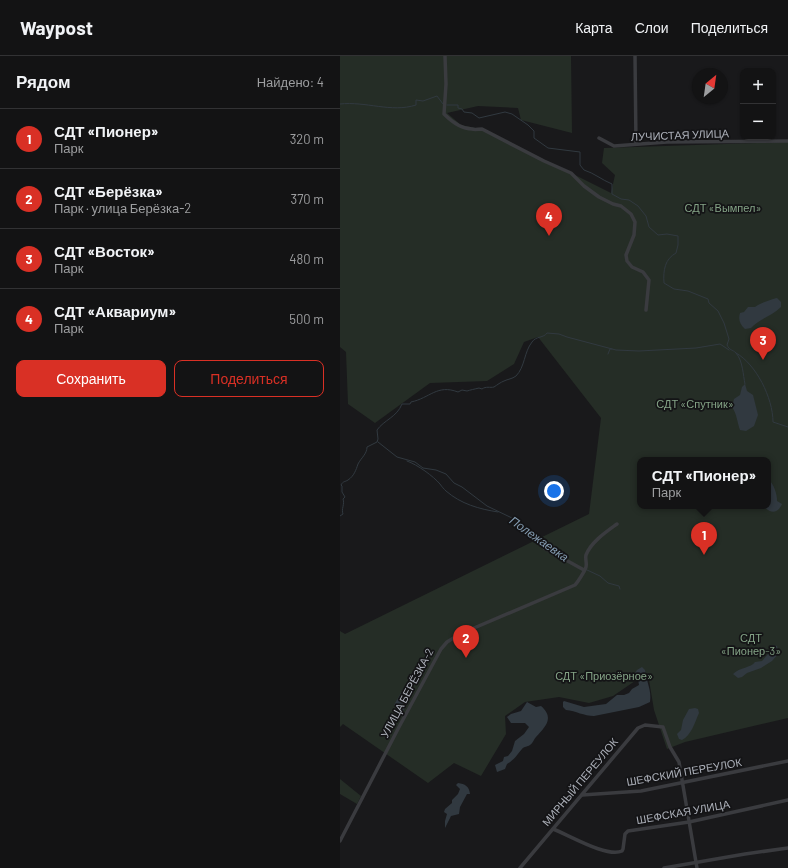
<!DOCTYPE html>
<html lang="ru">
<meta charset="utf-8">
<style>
:root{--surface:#131314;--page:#202022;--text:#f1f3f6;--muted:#9d9ea0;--line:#323234;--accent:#d93025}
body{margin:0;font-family:Barlow,sans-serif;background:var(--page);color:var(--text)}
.controls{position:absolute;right:12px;top:12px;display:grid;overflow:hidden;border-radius:8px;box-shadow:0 1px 3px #0004}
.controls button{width:36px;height:36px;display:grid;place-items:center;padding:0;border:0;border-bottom:1px solid var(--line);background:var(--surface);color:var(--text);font:20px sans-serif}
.compass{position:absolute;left:352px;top:12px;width:36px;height:36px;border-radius:50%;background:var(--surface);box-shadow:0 1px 3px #0004;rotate:29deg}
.you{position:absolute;left:214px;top:435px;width:14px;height:14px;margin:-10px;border:3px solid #fff;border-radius:50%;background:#1a73e8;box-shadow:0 0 0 6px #1a73e833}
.badge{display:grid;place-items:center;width:26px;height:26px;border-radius:50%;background:var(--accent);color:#fff;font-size:13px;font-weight:700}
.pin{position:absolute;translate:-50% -33px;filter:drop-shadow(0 1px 2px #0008)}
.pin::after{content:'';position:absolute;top:21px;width:14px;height:12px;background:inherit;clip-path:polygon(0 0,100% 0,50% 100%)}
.popup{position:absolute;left:297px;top:401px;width:134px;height:52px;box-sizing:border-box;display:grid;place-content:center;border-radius:8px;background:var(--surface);filter:drop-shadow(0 1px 3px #0005);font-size:13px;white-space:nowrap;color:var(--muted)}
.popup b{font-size:15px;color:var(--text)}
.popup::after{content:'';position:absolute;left:50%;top:100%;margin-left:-8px;border:8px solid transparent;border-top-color:var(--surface)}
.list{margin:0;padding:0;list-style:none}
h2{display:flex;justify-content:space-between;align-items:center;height:52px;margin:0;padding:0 16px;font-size:17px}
h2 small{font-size:13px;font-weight:400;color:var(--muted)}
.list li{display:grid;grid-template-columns:26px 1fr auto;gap:12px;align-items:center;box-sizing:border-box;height:60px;padding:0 16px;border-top:1px solid var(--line)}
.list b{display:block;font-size:15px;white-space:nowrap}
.list p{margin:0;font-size:13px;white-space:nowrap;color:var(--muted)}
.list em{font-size:13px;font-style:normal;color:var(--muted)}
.actions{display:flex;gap:8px;padding:12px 16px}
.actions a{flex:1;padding:9px 0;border:1px solid var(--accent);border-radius:8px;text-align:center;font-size:14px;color:var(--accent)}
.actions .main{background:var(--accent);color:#fff}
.map{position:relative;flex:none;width:448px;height:812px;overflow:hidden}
header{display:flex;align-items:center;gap:24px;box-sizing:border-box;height:56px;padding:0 20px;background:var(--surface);border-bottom:1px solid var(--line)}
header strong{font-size:19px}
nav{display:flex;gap:22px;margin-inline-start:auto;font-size:14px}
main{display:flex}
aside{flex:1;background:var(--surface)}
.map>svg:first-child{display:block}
.green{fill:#252d26;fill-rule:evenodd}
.water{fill:#313940}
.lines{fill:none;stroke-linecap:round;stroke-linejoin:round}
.stream{stroke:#313940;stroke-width:1}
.street{stroke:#3a3b3f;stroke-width:3.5}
.labels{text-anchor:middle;stroke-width:3.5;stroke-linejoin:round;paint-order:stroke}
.street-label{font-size:11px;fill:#acb0b9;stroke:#141416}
.park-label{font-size:11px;fill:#84a386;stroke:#141416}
.water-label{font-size:12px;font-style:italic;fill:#859db2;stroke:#141416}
</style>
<header>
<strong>Waypost</strong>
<nav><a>Карта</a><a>Слои</a><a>Поделиться</a></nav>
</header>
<main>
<aside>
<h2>Рядом<small>Найдено: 4</small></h2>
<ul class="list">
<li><span class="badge">1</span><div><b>СДТ «Пионер»</b><p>Парк</p></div><em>320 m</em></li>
<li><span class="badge">2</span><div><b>СДТ «Берёзка»</b><p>Парк · улица Берёзка-2</p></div><em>370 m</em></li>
<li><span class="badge">3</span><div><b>СДТ «Восток»</b><p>Парк</p></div><em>480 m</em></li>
<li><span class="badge">4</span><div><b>СДТ «Аквариум»</b><p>Парк</p></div><em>500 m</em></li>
</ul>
<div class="actions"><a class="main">Сохранить</a><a>Поделиться</a></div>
</aside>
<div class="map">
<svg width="448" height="812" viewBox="0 0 448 812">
<rect width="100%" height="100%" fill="#19191b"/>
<g class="green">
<path d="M0 0H231L232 77 181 64 178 52 138 50 107 57 121 69 145 74 271 137 275 119 262 107 264 92 448 86V662L345 686 327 693 314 654 308 618 298 623 273 640 249 647 219 641 185 646 165 660 166 678 141 720 114 707 88 727 3 668 0 671V575L5 578 249 458 261 362 198 281 184 286 174 308 147 325 90 327 35 367 8 348 6 296 0 291ZM300 404H428V450H300Z"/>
<path d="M0 723 21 740 17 748 0 738Z"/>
</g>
<g class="water">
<path d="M437 242 441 246V251C432 260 419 263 411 272L405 273C400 268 398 264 400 257L404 256 408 251H415C418 248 432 243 437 242Z"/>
<path d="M405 328 407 335 413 339 418 359 414 370 406 375 400 374C397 366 397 358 392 351L394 343 400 339 402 331Z"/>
<path d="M428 423C434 428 437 438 437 445L442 448C437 459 430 457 423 450H428Z"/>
<path d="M433 589 437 590 439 597 432 605 421 612 407 617 402 621 398 622 393 618C400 611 411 612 415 606L422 605 430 596Z"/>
<path d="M302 611 305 614C306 625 312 634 310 646L299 651 254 660C244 660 236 655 226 654L223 651V646L224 645 244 651 266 648 277 639H284L289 637 292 633 299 629 298 623 295 617 297 614Z"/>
<path d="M63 633 72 639 63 655 54 649Z"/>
<path d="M187 646 196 651 201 650C215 662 205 671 196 681 194 683 193 687 190 689 188 691 184 690 182 693 177 699 174 704 167 708L165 713 157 716 155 709 163 705 164 701 168 700 172 695 175 685 184 678 189 671 185 667H171L167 661 171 658 181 655Z"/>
<path d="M355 652 358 653 359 657C355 666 351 680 342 684L339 683 337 678 341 674 343 664 349 653Z"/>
<path d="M118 727C125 728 129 730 130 738H127L120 751 119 758 111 760 105 772V765L107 758 104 756 105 753 112 747V744L118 738 120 733 116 729Z"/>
</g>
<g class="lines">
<g class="stream">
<path d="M0 48C26 45 51 57 76 49V44L83 45 97 40 103 48"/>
<path d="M107 49H118V52L122 53 124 56 132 57 139 62 165 56 172 58 188 69 194 75V82L208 92 240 96V109L244 114C254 117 262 124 272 128V138L281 143 289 144 298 150 306 160 309 171 318 179 327 178 338 180V189L336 197C325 203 323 214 324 227L334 233 348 235 368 243 369 247 378 255 384 267 389 283 387 289C390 295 392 293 396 297 403 305 403 319 405 328"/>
<path d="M396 297C416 308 433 342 433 366L448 371"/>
<path d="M268 298 270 293H272"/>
<path d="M38 386 57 401 75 406 83 412 96 414 106 418 114 427 122 431 147 450 172 462 220 499"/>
<path d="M67 405C78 409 93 420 100 428 102 431 104 433 106 435 121 448 139 453 158 456"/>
<path d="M0 460 3 458C1 453 5 448 3 443L5 441 2 436V430L1 429C3 425 5 426 8 424 14 420 16 414 18 408 21 402 27 398 27 391L37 386 38 383 37 374C44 364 57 361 62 348H70L71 346C90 342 97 328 118 336L122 334 127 335C130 334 135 333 139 332L142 333C146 330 150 332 154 331 157 329 161 326 164 325 168 323 172 323 176 320 185 311 184 296 192 286 196 280 204 282 207 277L219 278 227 281 276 294 299 295 356 292 380 288 389 294"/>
<path d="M247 514 260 520 268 527 279 530 280 533"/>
</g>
<g class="street">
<path d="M105 0 106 28 104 58C111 65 121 73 132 73 135 74 138 73 142 73L204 105 231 117 244 130 259 141 273 148 281 150 291 158 295 166 294 179 286 199 287 205 292 211 303 216 309 224 306 254"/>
<path d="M295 0 296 88"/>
<path d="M259 82 274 90 327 86 448 85"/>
<path d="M204 492 244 514"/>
<path d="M242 739 301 735 448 705"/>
<path d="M213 773C229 779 267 802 282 795L283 793 285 778 288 775 349 766 448 744"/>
<path d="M0 785 59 671 101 593 107 586 120 578 235 529C237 527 245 515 246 511 247 507 245 503 246 499 251 486 266 476 277 468"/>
<path d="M180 812 298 672 305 669 323 671 330 691 339 706 357 812"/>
<path d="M324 812 405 798 448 792"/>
</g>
</g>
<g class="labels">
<g class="street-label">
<text transform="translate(340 79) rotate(-2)" y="4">ЛУЧИСТАЯ УЛИЦА</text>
<text transform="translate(67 637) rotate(-62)" y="4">УЛИЦА БЕРЁЗКА-2</text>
<text transform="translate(344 716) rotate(-10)" y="4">ШЕФСКИЙ ПЕРЕУЛОК</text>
<text transform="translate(240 726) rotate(-50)" y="4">МИРНЫЙ ПЕРЕУЛОК</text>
<text transform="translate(343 756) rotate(-10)" y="4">ШЕФСКАЯ УЛИЦА</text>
</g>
<g class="park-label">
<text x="383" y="156">СДТ «Вымпел»</text>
<text x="355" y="352">СДТ «Спутник»</text>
<text x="411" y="586">СДТ<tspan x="411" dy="13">«Пионер-3»</tspan></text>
<text x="264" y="624">СДТ «Приозёрное»</text>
</g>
<g class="water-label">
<text transform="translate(199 483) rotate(35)" y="4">Полежаевка</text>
</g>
</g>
</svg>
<div class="controls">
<button>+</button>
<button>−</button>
</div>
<svg class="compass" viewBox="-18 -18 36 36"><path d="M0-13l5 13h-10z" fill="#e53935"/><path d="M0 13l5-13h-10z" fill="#9d9ea0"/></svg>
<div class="you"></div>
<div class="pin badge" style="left:364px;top:499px">1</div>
<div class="popup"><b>СДТ «Пионер»</b>Парк</div>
<div class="pin badge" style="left:126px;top:602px">2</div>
<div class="pin badge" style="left:423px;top:304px">3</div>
<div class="pin badge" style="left:209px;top:180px">4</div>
</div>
</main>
